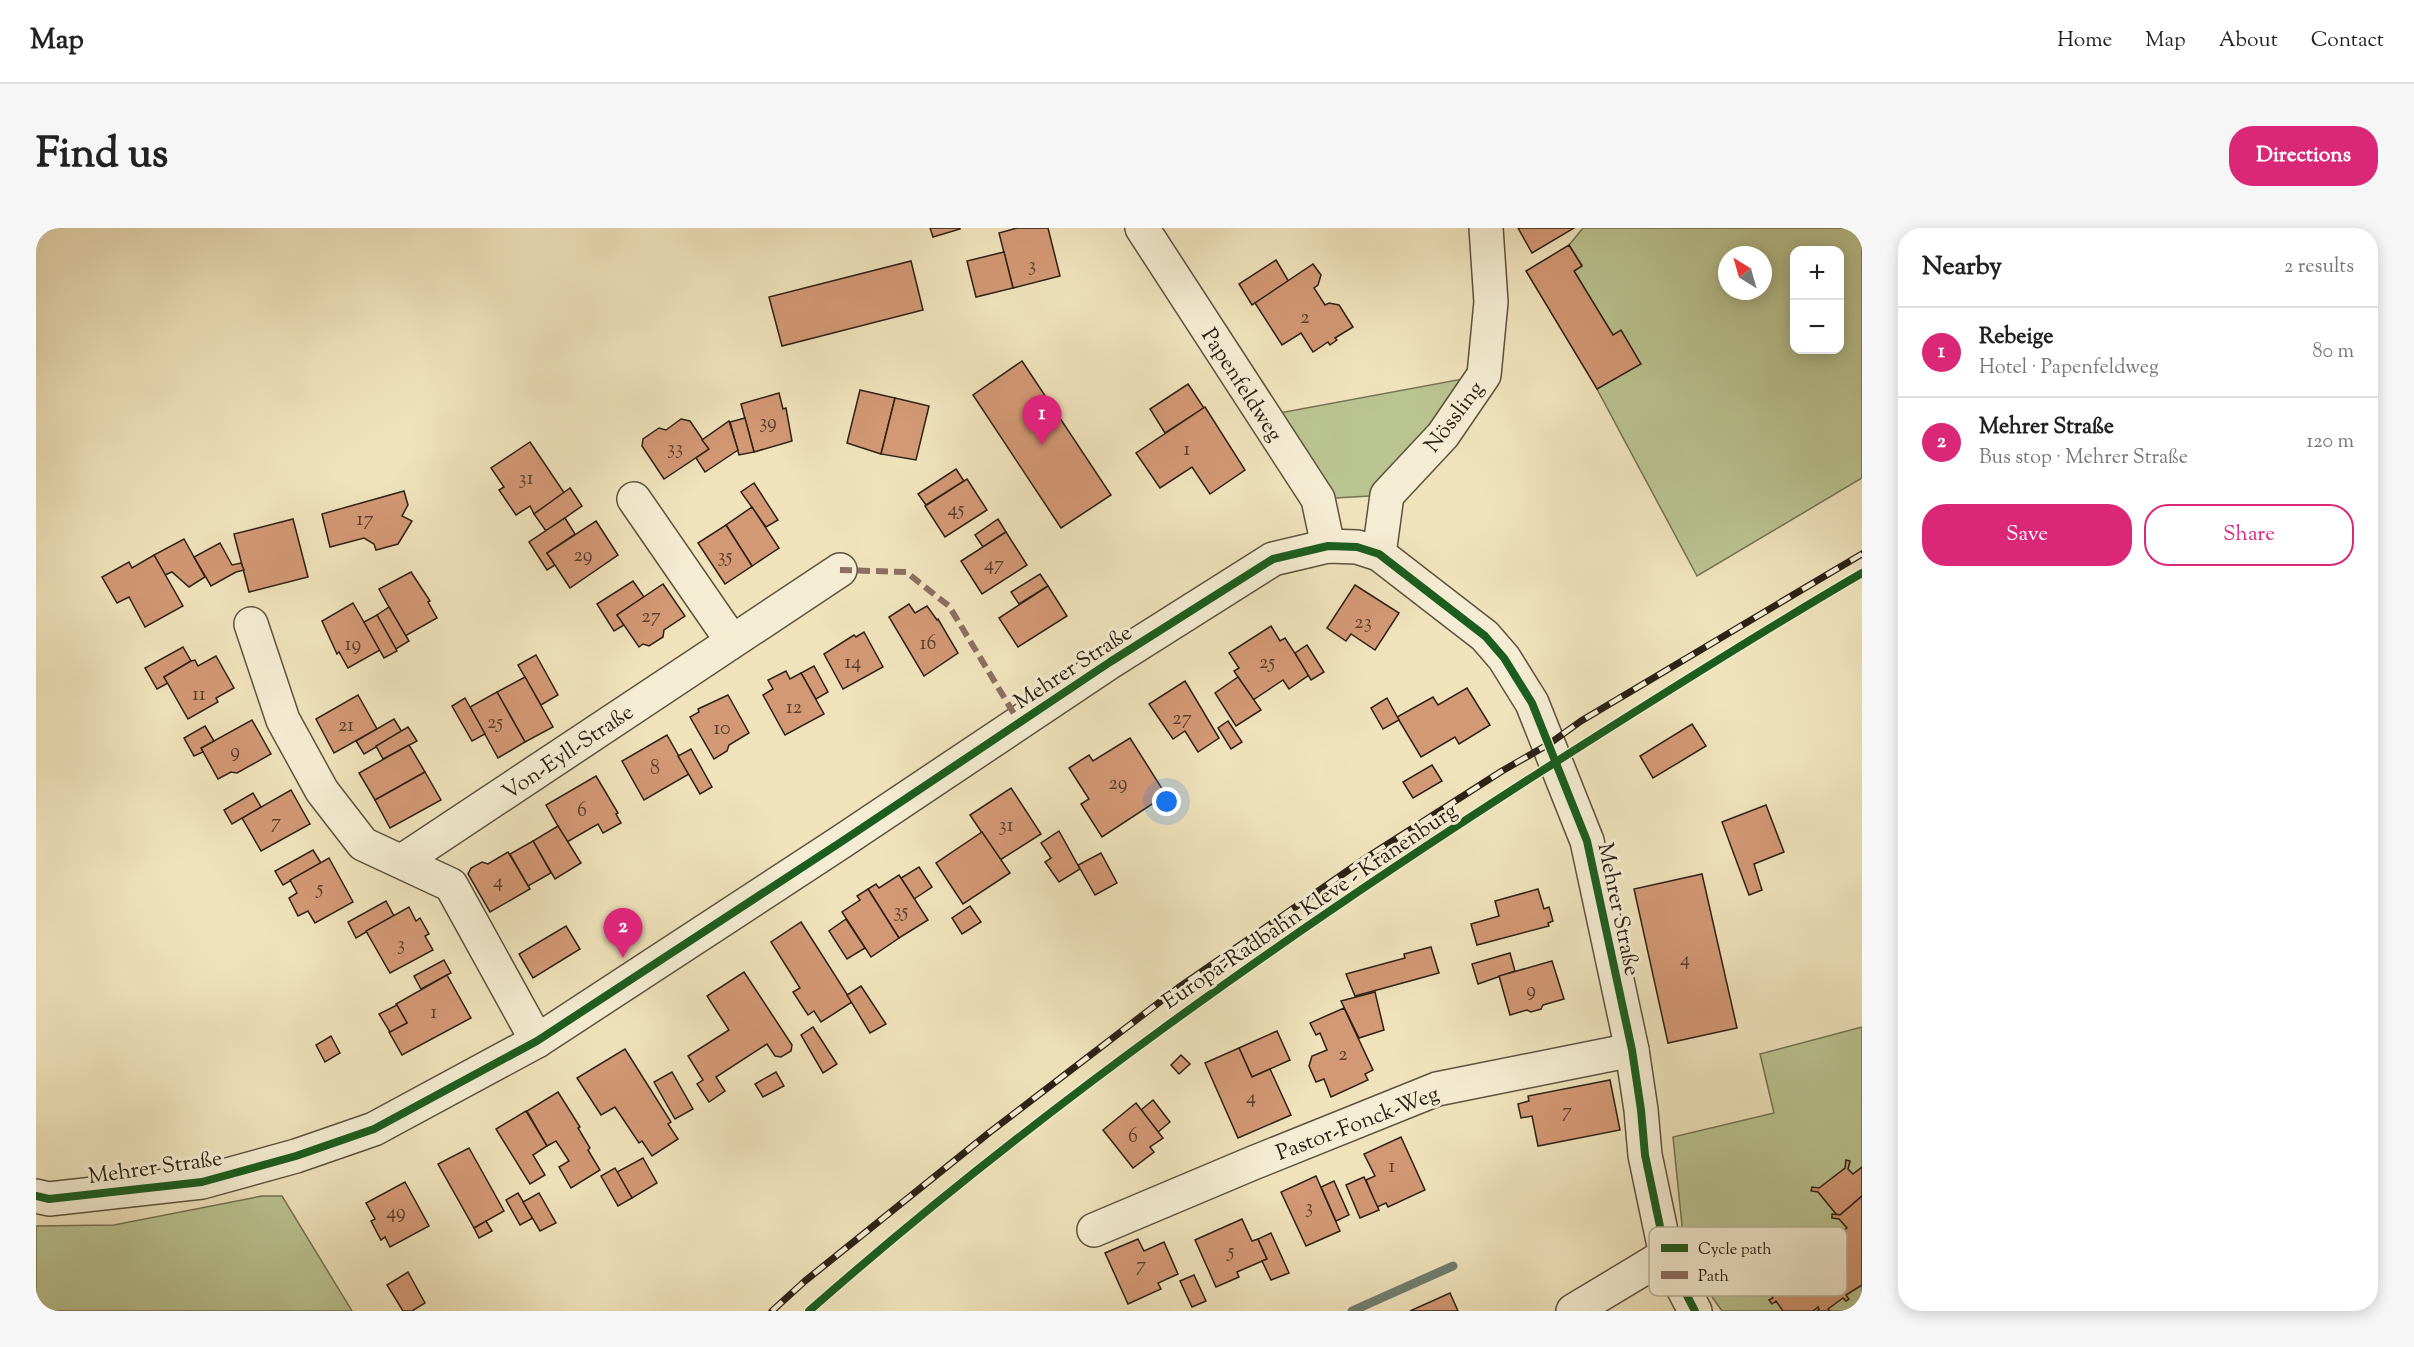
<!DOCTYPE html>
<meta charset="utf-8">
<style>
:root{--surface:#fff;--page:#f6f6f6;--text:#222;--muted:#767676;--line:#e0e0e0;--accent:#db2777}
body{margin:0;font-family:"Sorts Mill Goudy",serif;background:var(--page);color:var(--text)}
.controls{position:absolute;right:18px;top:18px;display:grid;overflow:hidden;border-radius:12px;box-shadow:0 3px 15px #0003}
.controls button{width:54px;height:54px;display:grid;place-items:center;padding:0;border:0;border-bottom:2px solid var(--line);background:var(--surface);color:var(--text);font:30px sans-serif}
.compass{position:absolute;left:1682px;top:18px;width:54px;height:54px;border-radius:50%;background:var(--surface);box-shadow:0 3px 15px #0003;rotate:323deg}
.you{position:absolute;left:1131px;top:574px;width:21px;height:21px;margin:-15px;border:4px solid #fff;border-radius:50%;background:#1a73e8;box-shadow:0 0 0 9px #1a73e833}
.badge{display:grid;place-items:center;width:39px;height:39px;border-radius:50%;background:var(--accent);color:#fff;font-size:20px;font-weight:700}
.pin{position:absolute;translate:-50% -50px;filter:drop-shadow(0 2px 3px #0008)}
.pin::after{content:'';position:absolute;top:32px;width:21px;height:18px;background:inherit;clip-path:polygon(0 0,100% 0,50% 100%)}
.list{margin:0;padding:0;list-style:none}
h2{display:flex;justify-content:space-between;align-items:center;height:78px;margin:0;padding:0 24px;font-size:26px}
h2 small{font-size:20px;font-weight:400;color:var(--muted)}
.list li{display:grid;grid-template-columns:39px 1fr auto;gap:18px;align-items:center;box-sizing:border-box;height:90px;padding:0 24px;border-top:2px solid var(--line)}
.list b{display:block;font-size:22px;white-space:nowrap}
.list p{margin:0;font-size:20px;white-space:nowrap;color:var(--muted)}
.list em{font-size:20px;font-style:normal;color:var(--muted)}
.actions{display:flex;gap:12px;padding:18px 24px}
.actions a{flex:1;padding:14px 0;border:2px solid var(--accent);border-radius:24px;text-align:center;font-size:21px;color:var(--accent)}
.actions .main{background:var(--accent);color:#fff}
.map{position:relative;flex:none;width:1826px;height:1083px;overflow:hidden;border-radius:24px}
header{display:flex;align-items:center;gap:36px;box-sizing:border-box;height:84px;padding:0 30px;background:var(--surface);border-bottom:2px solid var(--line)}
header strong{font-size:28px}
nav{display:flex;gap:33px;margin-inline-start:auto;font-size:21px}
.intro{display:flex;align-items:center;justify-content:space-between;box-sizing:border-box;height:144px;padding:0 36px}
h1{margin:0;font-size:42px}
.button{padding:15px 27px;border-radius:24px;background:var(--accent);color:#fff;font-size:21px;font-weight:700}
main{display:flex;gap:36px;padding:0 36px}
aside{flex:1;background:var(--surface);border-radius:24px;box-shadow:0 3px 15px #0003}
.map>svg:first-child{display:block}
.green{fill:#bac491;stroke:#737254;stroke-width:1.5;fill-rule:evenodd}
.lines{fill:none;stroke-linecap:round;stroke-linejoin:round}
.stream{stroke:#6f7f70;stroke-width:9}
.building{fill:#d39874;stroke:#2c2117;stroke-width:1.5}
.minor-casing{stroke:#5d5240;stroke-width:36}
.minor{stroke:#f5edd3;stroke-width:33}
.rail-casing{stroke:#2c2117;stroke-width:7}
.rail{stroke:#f5edd3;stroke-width:4.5;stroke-dasharray:14;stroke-linecap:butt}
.quiet{stroke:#8d6e63;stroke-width:6;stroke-dasharray:12 6;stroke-linecap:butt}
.cycleway-casing{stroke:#f5edd3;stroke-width:11}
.cycleway{stroke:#1b5e20;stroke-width:8}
.labels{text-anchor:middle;stroke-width:6;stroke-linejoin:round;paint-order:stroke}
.number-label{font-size:20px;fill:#563f2e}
.street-label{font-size:22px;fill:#2c2117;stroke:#f5edd3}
.key{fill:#f5edd3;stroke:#b9b09b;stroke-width:1.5}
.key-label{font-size:16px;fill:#2c2117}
</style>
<header>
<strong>Map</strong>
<nav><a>Home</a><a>Map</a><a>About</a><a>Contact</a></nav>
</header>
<div class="intro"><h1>Find us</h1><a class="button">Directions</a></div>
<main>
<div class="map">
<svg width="1826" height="1083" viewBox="0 0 1826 1083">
<rect width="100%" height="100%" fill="#f0e3bc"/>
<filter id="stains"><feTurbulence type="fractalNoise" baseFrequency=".00333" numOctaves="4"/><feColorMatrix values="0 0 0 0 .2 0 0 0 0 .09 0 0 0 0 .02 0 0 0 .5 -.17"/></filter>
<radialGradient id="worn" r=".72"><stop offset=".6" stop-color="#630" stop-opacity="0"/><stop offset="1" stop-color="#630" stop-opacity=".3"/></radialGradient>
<g class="green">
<path d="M1547 0H1826V250L1661 348 1561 161 1604 135 1577 107 1538 43 1546 37 1533 17ZM1758 22H1804V122H1758ZM1691 27H1727V63H1691Z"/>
<path d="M1448 147 1351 267 1282 271 1227 188Z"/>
<path d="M1826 799V1083H1686L1671 1062 1647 1007 1637 909 1738 885 1724 826Z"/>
<path d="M226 968H246L316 1083H0V998L78 997Z"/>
</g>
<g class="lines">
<path class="stream" d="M1316 1083 1417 1038"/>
</g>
<g class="building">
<path d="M894 0H924V1L897 9Z"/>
<path d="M981 0H1012L1024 48 977 60 963 5Z"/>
<path d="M1482 0H1538L1496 25Z"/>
<path d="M1533 17 1546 38 1538 43 1577 107 1585 102 1605 136 1561 161 1490 43Z"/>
<path d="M968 24 977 60 940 69 931 33Z"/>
<path d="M1240 32 1253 54 1216 77 1203 56Z"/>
<path d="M875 33 887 82 746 118 733 69Z"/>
<path d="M1277 36 1285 47 1282 57 1278 60 1289 77 1293 75 1303 77 1317 99 1299 110 1301 112 1294 117 1292 114 1277 124 1265 105 1246 117 1219 75Z"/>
<path d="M986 133 1075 267 1025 300 937 167Z"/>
<path d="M1152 156 1168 180 1129 205 1114 181Z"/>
<path d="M824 162 859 170 845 226 811 215Z"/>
<path d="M743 165 747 181 750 180 756 213 718 224 705 176Z"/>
<path d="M859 170 893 178 880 232 845 226Z"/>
<path d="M1169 179 1209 242 1174 266 1156 239 1124 260 1100 225Z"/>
<path d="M709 190 718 224 703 227 694 194Z"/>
<path d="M645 191 654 193 673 221 628 251 606 218 607 211 623 200 630 202Z"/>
<path d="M693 193 702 222 669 244 660 230 673 221 666 212Z"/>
<path d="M494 214 529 266 498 286 494 278 480 287 463 262 468 259 455 240Z"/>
<path d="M920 241 928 253 890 277 882 266Z"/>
<path d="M931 251 951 282 909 309 889 278Z"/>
<path d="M718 255 742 292 730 299 705 264Z"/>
<path d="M534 260 546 278 510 303 498 286Z"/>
<path d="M368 263 372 277 366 288 376 293 362 316 340 322 338 316 328 310 294 319 286 286Z"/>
<path d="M716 279 743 320 716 338 690 297Z"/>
<path d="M529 290 539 306 511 325 519 337 511 342 493 314Z"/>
<path d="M257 291 272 349 213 364 198 306Z"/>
<path d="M962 291 970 304 947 319 939 307Z"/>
<path d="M560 293 582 327 534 360 511 325Z"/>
<path d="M690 297 716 338 689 356 662 315Z"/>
<path d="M970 304 991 337 946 366 925 333Z"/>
<path d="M148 311 169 349 153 359 136 344 129 347 118 327Z"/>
<path d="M184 315 196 337 205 335 208 342 200 344 175 358 158 329Z"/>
<path d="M118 327 147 378 109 399 93 369 81 375 66 349 93 334 96 340Z"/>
<path d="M375 344 394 373 392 374 401 390 369 408 343 361Z"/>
<path d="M1004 346 1012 358 983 376 975 364Z"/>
<path d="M597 353 608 369 581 387 588 397 578 403 561 376Z"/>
<path d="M627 356 649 388 628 402 627 409 613 418 607 416 603 419 581 387Z"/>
<path d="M1319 357 1363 385 1339 422 1315 406 1310 413 1291 400Z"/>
<path d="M1012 358 1031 388 982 419 963 390Z"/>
<path d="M317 375 344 422 312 440 303 424 301 426 286 393Z"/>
<path d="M873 376 879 385 891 378 901 392 902 391 922 425 888 448 853 389Z"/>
<path d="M353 379 373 413 360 421 341 387Z"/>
<path d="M341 387 361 423 348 430 328 394Z"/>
<path d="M1235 398 1244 413 1249 410 1273 447 1253 461 1247 452 1217 472 1198 443 1203 440 1193 425Z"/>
<path d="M828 404 847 439 807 461 788 426 818 407 820 409Z"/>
<path d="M1271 417 1288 444 1275 452 1259 425Z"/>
<path d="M147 419 155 433 128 449 132 455 121 461 109 440Z"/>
<path d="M500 427 522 467 505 477 482 437Z"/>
<path d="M180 428 198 460 180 470 182 474 152 491 128 449 155 433 159 432 162 438Z"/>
<path d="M778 438 792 464 780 471 765 445Z"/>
<path d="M750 443 754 451 765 445 788 486 749 507 727 467 737 461 732 452Z"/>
<path d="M489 449 517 499 489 514 461 464Z"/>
<path d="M1202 449 1225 482 1200 498 1179 465Z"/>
<path d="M1149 453 1183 510 1162 524 1149 503 1137 511 1113 476Z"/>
<path d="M1431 460 1454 497 1423 516 1419 509 1385 529 1361 489 1397 469 1402 477Z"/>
<path d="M461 464 489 514 462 530 434 479Z"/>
<path d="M322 467 341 501 298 525 280 491Z"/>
<path d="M692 467 713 505 693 517 691 523 678 531 654 489 663 484 662 481Z"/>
<path d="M429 470 449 506 436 513 416 478Z"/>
<path d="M1351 470 1363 492 1347 501 1335 480Z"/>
<path d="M358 491 366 504 328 526 320 513Z"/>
<path d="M216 492 235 526 201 545 195 544 182 551 165 520Z"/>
<path d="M1192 493 1206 514 1195 521 1182 500Z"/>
<path d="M1656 496 1670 518 1617 550 1604 528Z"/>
<path d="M169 498 178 513 165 520 167 524 158 528 148 510Z"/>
<path d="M372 499 381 513 347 531 340 518Z"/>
<path d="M631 507 653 546 608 572 586 533Z"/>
<path d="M1094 510 1130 567 1066 609 1045 576 1053 571 1033 540 1053 527 1057 533Z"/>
<path d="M373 517 389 544 339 572 323 545Z"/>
<path d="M655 521 676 559 664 566 642 528Z"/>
<path d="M1396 537 1406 553 1377 570 1367 554Z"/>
<path d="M389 544 405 572 354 600 339 572Z"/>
<path d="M560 548 582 585 580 586 585 595 567 605 562 596 531 614 510 577Z"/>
<path d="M975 560 1005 606 964 632 934 587Z"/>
<path d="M255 562 274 596 225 623 206 590Z"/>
<path d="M217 565 225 579 196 596 188 582Z"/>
<path d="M1730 577 1748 624 1718 636 1726 662 1713 667 1686 594Z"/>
<path d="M522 598 545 635 519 651 497 613Z"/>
<path d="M1023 603 1044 641 1023 654 1009 634 1015 630 1005 615Z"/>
<path d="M946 604 974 645 927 676 900 635Z"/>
<path d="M497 613 515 645 492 658 474 626Z"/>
<path d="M277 622 285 635 247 657 239 643Z"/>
<path d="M472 624 494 661 454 684 432 646 435 640 446 634 452 636Z"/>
<path d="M1065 625 1081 655 1059 667 1042 637Z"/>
<path d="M293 630 317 674 279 695 272 683 262 688 253 670 261 665 254 652Z"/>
<path d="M883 639 896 659 878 671 865 650Z"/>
<path d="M1666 646 1701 800 1632 815 1598 661Z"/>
<path d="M863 647 892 692 863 710 832 661 840 656 843 660Z"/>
<path d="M832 661 863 710 835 729 806 684 824 672 821 668Z"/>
<path d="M1502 661 1508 681 1513 679 1517 693 1512 695 1513 698 1441 717 1435 696 1463 688 1459 673Z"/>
<path d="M350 673 358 688 320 710 312 694Z"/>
<path d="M934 678 945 694 926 706 916 690Z"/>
<path d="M373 679 380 693 384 690 393 706 389 708 397 722 354 745 330 703Z"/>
<path d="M810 691 829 720 811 731 793 703Z"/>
<path d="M765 694 816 774 785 794 778 783 772 787 757 764 764 760 735 714Z"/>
<path d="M530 698 544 721 497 750 483 726Z"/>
<path d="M1395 719 1403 745 1319 768 1310 746 1369 730 1368 726Z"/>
<path d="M1474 725 1479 743 1442 756 1436 736Z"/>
<path d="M408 732 415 745 385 761 378 748Z"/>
<path d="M1516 733 1528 771 1507 777 1505 781 1495 784 1491 782 1474 787 1463 748Z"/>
<path d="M708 744 756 817 755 823 745 829 739 828 731 816 680 849 689 863 673 874 661 856 667 852 652 828 693 802 671 768Z"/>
<path d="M411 747 435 790 366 827 353 804 371 795 360 776Z"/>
<path d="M825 758 850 796 834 805 811 767Z"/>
<path d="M1339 764 1348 802 1323 810 1305 773Z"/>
<path d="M361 777 371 795 354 804 343 786Z"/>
<path d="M1308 780 1337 842 1329 846 1332 852 1295 869 1288 851 1280 854 1273 838 1276 828 1291 822 1284 805 1280 807 1274 795Z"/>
<path d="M777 799 801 836 787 845 765 807Z"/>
<path d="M1241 803 1254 832 1216 849 1203 820Z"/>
<path d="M295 808 304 825 289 834 280 817Z"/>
<path d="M1203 820 1216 849 1234 841 1255 887 1202 910 1169 835Z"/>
<path d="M589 821 635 894 632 896 642 911 616 928 606 913 603 915 579 879 565 887 541 850Z"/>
<path d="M1145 827 1154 836 1143 846 1135 837Z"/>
<path d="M636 844 657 881 639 891 618 854Z"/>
<path d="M740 844 748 858 727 869 719 856Z"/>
<path d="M1574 852 1584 902 1502 918 1496 888 1485 890 1482 876 1493 873 1492 868Z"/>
<path d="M522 864 544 899 542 900 554 920 552 922 564 942 535 960 523 939 533 933 520 913 511 918 491 883Z"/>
<path d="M1117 872 1134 894 1122 904 1105 882Z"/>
<path d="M1100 875 1127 910 1114 919 1118 924 1097 940 1067 902Z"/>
<path d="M490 883 511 918 497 927 509 947 494 956 460 901Z"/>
<path d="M1365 909 1389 962 1352 979 1350 975 1341 979 1330 952 1339 948 1328 926Z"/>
<path d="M433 920 468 983 438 1000 402 936Z"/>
<path d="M607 930 621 955 596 970 581 944Z"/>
<path d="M1810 932 1814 933 1812 941 1817 946 1826 939V968L1804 987 1800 986 1782 964 1775 963 1776 959 1783 960 1809 940Z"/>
<path d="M579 940 596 970 582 978 565 948Z"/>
<path d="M1280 948 1304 1003 1270 1018 1245 964Z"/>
<path d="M1328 949 1343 982 1324 990 1310 957Z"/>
<path d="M1298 953 1313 987 1300 993 1285 959Z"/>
<path d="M369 954 393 998 354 1019 349 1009 345 1012 335 993 339 991 330 975Z"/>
<path d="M482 965 497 990 484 997 470 972Z"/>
<path d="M503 965 520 995 504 1003 487 974Z"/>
<path d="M1826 968V1057L1810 1067 1813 1071 1810 1073 1807 1070 1792 1081 1794 1083H1781L1783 1081 1782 1079 1777 1083H1747L1740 1073 1736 1076 1733 1072 1737 1070 1734 1066 1737 1063 1741 1066 1760 1051 1754 1048 1758 1043 1755 1039 1758 1037 1761 1041 1775 1029 1772 1026 1776 1023 1778 1026 1793 1015 1790 1011 1793 1009 1796 1012 1811 1000 1803 991 1796 990V986L1804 987Z"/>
<path d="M1206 991 1216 1013 1222 1011 1231 1031 1201 1044 1203 1049 1180 1059 1159 1012Z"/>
<path d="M450 993 456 1003 443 1010 438 1000Z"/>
<path d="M1235 1005 1253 1045 1235 1052 1226 1033 1231 1031 1222 1011Z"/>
<path d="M1102 1011 1108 1023 1128 1014 1142 1046 1122 1055 1125 1061 1092 1076 1069 1025Z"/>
<path d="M372 1044 389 1075 376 1083H367L351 1057Z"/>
<path d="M1158 1047 1170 1073 1156 1079 1144 1053Z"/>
<path d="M1414 1065 1422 1083H1374Z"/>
</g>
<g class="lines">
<g class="minor-casing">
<g id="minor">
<path d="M1106 0 1282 271 1292 318"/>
<path d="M598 271 696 413"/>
<path d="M1343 326 1351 267 1407 207 1448 147 1455 74 1450 0"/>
<path d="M215 396 247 492 286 563 327 616 415 657 501 813"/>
<path d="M366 633 804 342"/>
<path d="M0 968 13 971 166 954 260 928 338 901 501 813 805 614 1074 434 1237 331 1292 318 1321 319 1343 326 1449 408 1468 430 1496 475 1551 613 1596 822 1605 882 1609 927 1630 1027 1659 1083"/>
<path d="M1058 1002 1217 935 1401 861 1596 822"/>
<path d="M1537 1083 1630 1027"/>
</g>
</g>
<use href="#minor" class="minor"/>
<g class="rail-casing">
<path id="rail" d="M736 1083 769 1053 954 904 1142 760 1330 630 1466 543 1513 516 1545 493 1826 326"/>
</g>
<use href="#rail" class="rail"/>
<path class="quiet" d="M804 342 870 344 913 378 983 494"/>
<g class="cycleway-casing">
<g id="cycleway">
<path d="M0 968 13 971 166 954 260 928 338 901 501 813 805 614 1074 434 1237 331 1292 318 1321 319 1343 326 1449 408 1468 430 1496 475 1551 613 1596 822 1605 882 1609 927 1630 1027 1659 1083"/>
<path d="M773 1083C1000 883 1247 709 1501 546 1609 477 1716 409 1826 345"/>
</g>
</g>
<use href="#cycleway" class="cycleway"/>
</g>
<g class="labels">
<g class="number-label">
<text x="996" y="43">3</text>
<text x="1269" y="95">2</text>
<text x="732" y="200">39</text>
<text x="639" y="226">33</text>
<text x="1151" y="227">1</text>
<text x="490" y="256">31</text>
<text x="920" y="287">45</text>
<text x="329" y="297">17</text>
<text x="547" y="333">29</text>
<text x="689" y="334">35</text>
<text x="958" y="342">47</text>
<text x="615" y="394">27</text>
<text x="1327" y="400">23</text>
<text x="892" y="421">16</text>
<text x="317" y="422">19</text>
<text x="817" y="440">14</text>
<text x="1231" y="440">25</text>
<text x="163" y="472">11</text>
<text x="758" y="485">12</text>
<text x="1146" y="496">27</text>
<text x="459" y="500">25</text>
<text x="310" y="503">21</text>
<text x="686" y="506">10</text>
<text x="199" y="529">9</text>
<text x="619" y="546">8</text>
<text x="1082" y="561">29</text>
<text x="546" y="588">6</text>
<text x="240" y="600">7</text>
<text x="970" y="603">31</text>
<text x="462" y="659">4</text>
<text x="284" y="666">5</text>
<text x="865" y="689">35</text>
<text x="365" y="722">3</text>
<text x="1649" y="737">4</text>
<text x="1495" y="768">9</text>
<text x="398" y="790">1</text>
<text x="1307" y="832">2</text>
<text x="1215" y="875">4</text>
<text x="1531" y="889">7</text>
<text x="1097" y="914">6</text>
<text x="1356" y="944">1</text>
<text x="1273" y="985">3</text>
<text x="360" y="990">49</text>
<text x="1195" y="1029">5</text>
<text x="1105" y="1043">7</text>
</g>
<g class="street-label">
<text transform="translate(1207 156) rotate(57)" y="8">Papenfeldweg</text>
<text transform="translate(1417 188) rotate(-53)" y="8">Nössling</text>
<text transform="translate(1036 438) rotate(-33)" y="8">Mehrer Straße</text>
<text transform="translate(531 523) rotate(-34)" y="8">Von-Eyll-Straße</text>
<text transform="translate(1273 677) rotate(-34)" y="8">Europa-Radbahn Kleve - Kranenburg</text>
<text transform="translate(1584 681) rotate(78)" y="8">Mehrer Straße</text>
<text transform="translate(1321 894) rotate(-21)" y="8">Pastor-Fonck-Weg</text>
<text transform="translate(119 938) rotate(-8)" y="8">Mehrer Straße</text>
</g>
</g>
<rect x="1613" y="999" width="198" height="69" rx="9" class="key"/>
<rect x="1625" y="1016" width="27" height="8" fill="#1b5e20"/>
<rect x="1625" y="1043" width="27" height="8" fill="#8d6e63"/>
<g class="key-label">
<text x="1662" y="1026">Cycle path</text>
<text x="1662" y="1053">Path</text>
</g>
<rect width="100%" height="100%" filter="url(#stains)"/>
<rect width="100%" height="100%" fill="url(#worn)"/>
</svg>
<div class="controls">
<button>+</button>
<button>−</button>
</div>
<svg class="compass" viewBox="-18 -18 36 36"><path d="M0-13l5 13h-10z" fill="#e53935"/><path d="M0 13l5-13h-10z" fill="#767676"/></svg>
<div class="you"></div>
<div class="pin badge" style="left:1006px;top:217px">1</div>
<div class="pin badge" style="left:587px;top:730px">2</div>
</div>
<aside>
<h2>Nearby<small>2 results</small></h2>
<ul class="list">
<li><span class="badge">1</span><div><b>Rebeige</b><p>Hotel · Papenfeldweg</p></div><em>80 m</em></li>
<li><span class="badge">2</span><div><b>Mehrer Straße</b><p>Bus stop · Mehrer Straße</p></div><em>120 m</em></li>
</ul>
<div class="actions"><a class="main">Save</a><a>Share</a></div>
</aside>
</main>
